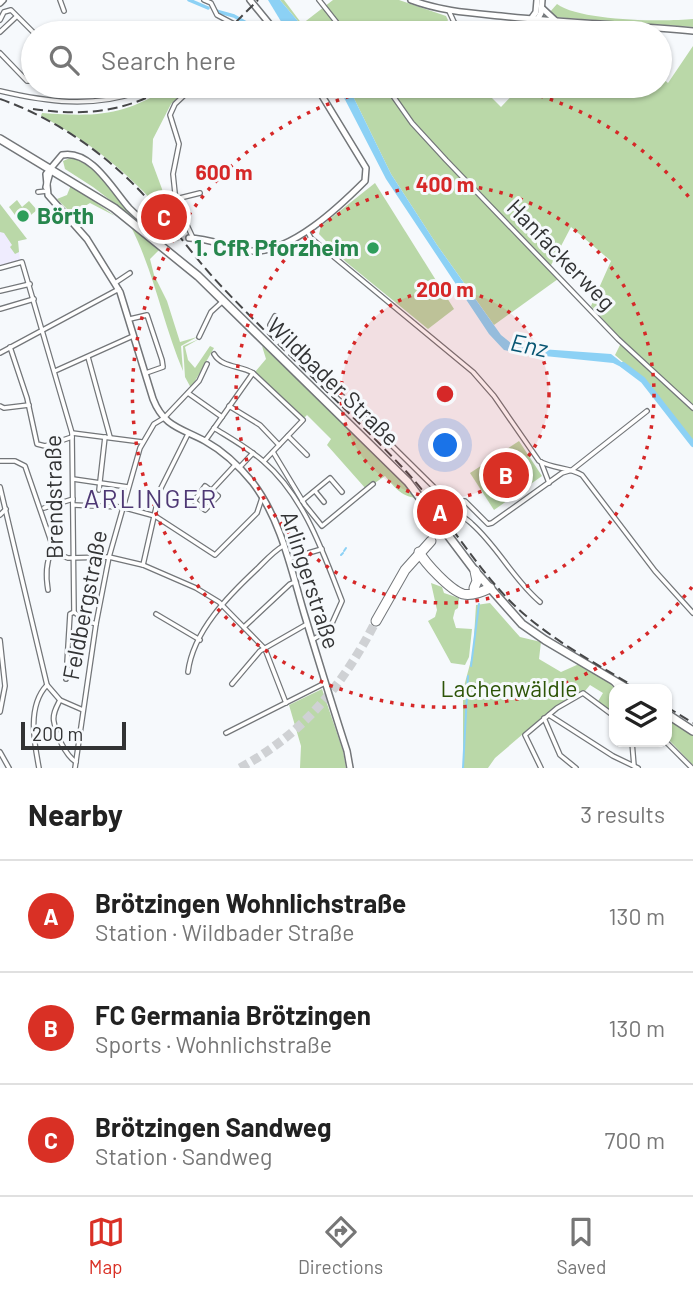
<!DOCTYPE html>
<meta charset="utf-8">
<style>
:root{--surface:#fff;--page:#f6f6f6;--text:#222;--muted:#767676;--line:#e0e0e0;--accent:#d93025}
body{margin:0;font-family:Barlow,sans-serif;background:var(--page);color:var(--text)}
.controls{position:absolute;right:21px;bottom:21px;display:grid;overflow:hidden;border-radius:14px;box-shadow:0 2px 5px #0004}
.controls button{width:63px;height:63px;display:grid;place-items:center;padding:0;border:0;border-bottom:2px solid var(--line);background:var(--surface);color:var(--text);font:35px sans-serif}
.scale{position:absolute;left:21px;bottom:18px;width:105px;box-sizing:border-box;padding-left:7px;border:4px solid #323334;border-top:0;font-size:19px;line-height:24px;white-space:nowrap;color:#323334;-webkit-text-stroke:5px #f6f9fc;paint-order:stroke}
.you{position:absolute;left:446px;top:446px;width:24px;height:24px;margin:-18px;border:5px solid #fff;border-radius:50%;background:#1a73e8;box-shadow:0 0 0 10px #1a73e833}
.badge{display:grid;place-items:center;width:46px;height:46px;border-radius:50%;background:var(--accent);color:#fff;font-size:23px;font-weight:700}
.pin{position:absolute;translate:-50% -50%;border:4px solid #fff;box-shadow:0 2px 7px #0006}
.list{margin:0;padding:0;list-style:none}
h2{display:flex;justify-content:space-between;align-items:center;height:91px;margin:0;padding:0 28px;font-size:30px}
h2 small{font-size:23px;font-weight:400;color:var(--muted)}
.list li{display:grid;grid-template-columns:46px 1fr auto;gap:21px;align-items:center;box-sizing:border-box;height:112px;padding:0 28px;border-top:2px solid var(--line)}
.list b{display:block;font-size:26px;white-space:nowrap}
.list p{margin:0;font-size:23px;white-space:nowrap;color:var(--muted)}
.list em{font-size:23px;font-style:normal;color:var(--muted)}
.icon{flex:none;width:38px;height:38px;fill:none;stroke:currentColor;stroke-width:2;stroke-linecap:round;stroke-linejoin:round}
.map{position:relative;flex:none;width:693px;height:768px;overflow:hidden}
.search{position:absolute;background:var(--surface);box-shadow:0 2px 5px #0004;left:21px;right:21px;top:21px;height:77px;display:flex;align-items:center;gap:18px;box-sizing:border-box;padding:0 24px;border-radius:38px;color:var(--muted);font-size:26px}
.sheet{height:427px;background:var(--surface)}
nav{display:flex;justify-content:space-around;align-items:center;box-sizing:border-box;height:98px;border-top:2px solid var(--line);background:var(--surface);font-size:19px;color:var(--muted)}
nav a{display:grid;justify-items:center;gap:4px}
nav .on{color:var(--accent)}
.map>svg:first-child{display:block}
.education{fill:#efecfe}
.green{fill:#bad8a8}
.water{fill:#8cd1f5}
.lines{fill:none;stroke-linecap:round;stroke-linejoin:round}
.stream{stroke:#8cd1f5;stroke-width:2}
.canal{stroke:#8cd1f5;stroke-width:3.5}
.river{stroke:#8cd1f5;stroke-width:6}
.secondary-tunnel{stroke:#cfd1d4;stroke-width:5;stroke-dasharray:5 2.5;stroke-linecap:butt}
.highway-tunnel{stroke:#cfd1d4;stroke-width:9;stroke-dasharray:9 4.5;stroke-linecap:butt}
.street-casing{stroke:#737679;stroke-width:6}
.secondary-casing{stroke:#737679;stroke-width:8}
.primary-casing{stroke:#737679;stroke-width:10}
.highway-casing{stroke:#737679;stroke-width:11}
.street{stroke:#fff;stroke-width:3.5}
.secondary{stroke:#fff;stroke-width:5}
.primary{stroke:#fff;stroke-width:7}
.highway{stroke:#fff;stroke-width:9}
.rail{stroke:#474849;stroke-width:2;stroke-dasharray:10 5;stroke-linecap:butt}
.ring{fill:none;stroke:#d62828;stroke-width:3.5;stroke-dasharray:3.5 7}
.leisure-dot{fill:#2e9e5b;stroke:#f6f9fc;stroke-width:2.5}
.labels{text-anchor:middle;stroke-width:6;stroke-linejoin:round;paint-order:stroke}
.leisure-label{font-size:23px;font-weight:bold;fill:#27864d;stroke:#f6f9fc;text-anchor:start}
.street-label{font-size:23px;fill:#323334;stroke:#f6f9fc}
.park-label{font-size:23px;fill:#2d5407;stroke:#f6f9fc}
.water-label{font-size:24px;font-style:italic;fill:#075572;stroke:#f6f9fc}
.quarter-label{font-size:26px;letter-spacing:2px;fill:#4e3874;stroke:#f6f9fc}
.centre{fill:#d62828;stroke:#f6f9fc;stroke-width:3.5}
.ring-label{font-size:21px;text-anchor:middle;font-weight:bold;fill:#d62828;stroke:#f6f9fc;stroke-width:6;stroke-linejoin:round;paint-order:stroke}
</style>
<div class="map">
<svg width="693" height="768" viewBox="0 0 693 768">
<rect width="100%" height="100%" fill="#f6f9fc"/>
<path class="education" d="M0 204 27 239 18 241 20 260 0 266Z"/>
<g class="green">
<path d="M280 0H284L302 24 333 0H399L446 16 448 20 441 33H308Z"/>
<path d="M557 4C580 21 663 22 693 19V27L554 17 549 13Z"/>
<path d="M547 25 622 30 625 33H541Z"/>
<path d="M693 46V441L644 380 615 355 622 341 591 306 611 261 571 227 549 269 558 279 494 325 437 245 391 174 348 86H480L501 107 521 86H660V76L668 83Z"/>
<path d="M171 86H189L171 104 153 139 152 162 162 189 167 210 164 214C129 173 89 141 41 116L42 113C99 117 123 116 171 86Z"/>
<path d="M70 158C95 161 123 204 139 222L93 187 65 169 63 161Z"/>
<path d="M375 183 454 309 428 329 346 262 319 234 321 226Z"/>
<path d="M71 185 115 216 90 203 72 214 57 199 67 195Z"/>
<path d="M17 200 22 207 29 201 37 210 21 223 9 207Z"/>
<path d="M0 204 27 239 18 241 19 252 15 254 10 247 12 245 4 233 0 232Z"/>
<path d="M130 225 160 249 150 259 154 275 167 301 180 342 197 337 181 346 183 371C163 324 154 271 130 225Z"/>
<path d="M199 339 185 347 188 360 195 368 210 346 214 348 191 388 185 377 183 346Z"/>
<path d="M262 346 315 394 419 498C403 498 395 488 385 476L366 489 327 445 331 439 307 415 304 418 255 372 266 359Z"/>
<path d="M519 441 542 476 494 510 470 473Z"/>
<path d="M431 583 442 587 444 593 459 598 458 608 455 610 453 618 456 628 472 629 469 657 465 665 451 663 428 621 435 617 437 610Z"/>
<path d="M490 603 520 637 541 642 539 659 561 672 579 664 610 683 615 689 614 715 597 703 603 693 590 685 585 691 551 710 495 758 488 768H463V690L473 653 476 605Z"/>
<path d="M322 689 343 751 346 768H300L301 746 289 705Z"/>
<path d="M667 718 693 735V765L667 738Z"/>
</g>
<g class="water">
<path d="M268 0H280L308 33H288Z"/>
<path d="M338 86H348L391 174 437 245 501 335 512 344 527 348 611 354 629 368 627 370 613 363 525 354 504 350 489 334 386 179Z"/>
</g>
<g class="lines">
<g class="stream">
<path d="M344 551 346 548"/>
<path d="M341 555 343 553"/>
<path d="M471 666 479 604"/>
<path d="M463 768 468 676"/>
</g>
<g class="canal">
<path d="M189 0 208 8"/>
<path d="M216 11 234 16 264 33"/>
</g>
<path class="river" d="M623 365 643 380 693 444"/>
<path class="secondary-tunnel" d="M167 239 189 238"/>
<path class="highway-tunnel" d="M240 768C305 732 343 685 376 621"/>
<g class="street-casing">
<g id="street">
<path d="M60 0 64 11"/>
<path d="M204 0 211 3 217 15 251 33"/>
<path d="M319 0 345 33"/>
<path d="M449 11 454 22 463 33"/>
<path d="M0 20 4 12 11 10 34 33"/>
<path d="M0 32 16 17"/>
<path d="M0 53 27 81H33"/>
<path d="M386 86 412 123 446 160 618 339 693 408"/>
<path d="M511 86 515 90"/>
<path d="M0 91C47 102 91 108 138 92"/>
<path d="M38 192 47 191"/>
<path d="M176 199 200 193"/>
<path d="M307 231 311 238 473 372 494 396 539 461C553 469 569 467 582 475L655 571 693 613"/>
<path d="M193 238 178 206 175 193 173 174 179 144 170 115 175 104 194 86"/>
<path d="M0 268 22 262 72 433 74 612 70 614 66 679"/>
<path d="M115 283 130 273"/>
<path d="M0 291 30 284"/>
<path d="M0 309 34 299"/>
<path d="M275 316 270 325 449 502C454 513 464 516 472 524 498 547 513 579 540 602"/>
<path d="M130 319 147 315 162 360 163 367 146 373"/>
<path d="M199 337 211 312 223 301"/>
<path d="M10 347 27 398 37 444 45 446 72 437"/>
<path d="M0 353 119 289"/>
<path d="M214 354C222 368 240 365 253 373"/>
<path d="M88 357 110 437"/>
<path d="M55 371 133 336"/>
<path d="M188 393 222 417"/>
<path d="M0 406 4 408 29 405"/>
<path d="M229 406 260 425 279 445"/>
<path d="M214 428C230 438 248 448 263 461 304 496 323 552 342 601L329 630 312 640"/>
<path d="M72 433 142 442"/>
<path d="M288 436 307 455"/>
<path d="M205 441 253 373 303 420 264 461"/>
<path d="M273 452 305 505 322 526 373 484"/>
<path d="M0 461H15L25 466 55 553 68 558 109 557 143 565 196 588 219 602 265 649 286 703"/>
<path d="M541 462 549 483"/>
<path d="M239 468 253 453"/>
<path d="M73 479 128 487"/>
<path d="M205 486 218 496 205 510 194 501Z"/>
<path d="M0 487 47 685 60 700 83 710"/>
<path d="M99 490 105 437"/>
<path d="M211 491 236 464"/>
<path d="M315 491 324 502"/>
<path d="M302 501 330 478 342 492"/>
<path d="M449 502 465 501 488 524 492 523 562 473 572 470 647 411"/>
<path d="M73 505 122 507 155 516 215 555 257 513 262 498"/>
<path d="M44 508 73 499"/>
<path d="M0 515 6 509"/>
<path d="M288 559 322 549"/>
<path d="M143 565 160 490 188 434"/>
<path d="M48 590C46 578 45 565 51 553H55"/>
<path d="M74 612 84 620 96 624"/>
<path d="M156 614 200 640"/>
<path d="M244 627 290 584 295 582"/>
<path d="M0 640 5 686 0 712"/>
<path d="M188 672C193 631 229 595 258 568 266 560 274 551 283 546"/>
<path d="M613 682 619 689"/>
<path d="M232 684 260 651 307 624"/>
<path d="M60 700C57 706 52 714 54 722 56 734 65 755 76 762"/>
<path d="M549 715 613 756 638 768"/>
<path d="M544 718 560 755 576 768"/>
<path d="M226 733 325 683"/>
<path d="M632 742 634 766"/>
<path d="M666 742 692 768"/>
<path d="M0 752 9 768"/>
<path d="M39 768C34 742 27 706 47 685"/>
<path d="M75 768 96 624 109 557 140 448 154 424 164 418 199 381 207 364"/>
<path d="M541 768 525 735 557 708 583 693 614 716"/>
</g>
</g>
<g class="secondary-casing">
<g id="secondary">
<path d="M250 0 277 33"/>
<path d="M411 0C440 11 470 13 501 16 565 23 629 25 693 31"/>
<path d="M0 3 3 0"/>
<path d="M542 8 557 22"/>
<path d="M531 19 536 12 537 0"/>
<path d="M537 20 541 13 542 0"/>
<path d="M46 187 51 169"/>
<path d="M189 238C211 238 230 249 252 251 291 253 339 207 365 181L366 168 316 86"/>
<path d="M167 239 163 238C151 228 140 219 129 208 113 190 91 149 62 155L46 174 48 195 87 239 120 292 153 399C164 427 181 428 205 441 223 451 240 467 253 483 281 520 291 569 304 613 318 659 332 705 347 751L350 768"/>
</g>
</g>
<g class="primary-casing">
<g id="primary">
<path d="M0 139 114 208 198 276 408 482 475 571 522 624 545 640 628 689"/>
<path d="M667 714 693 731"/>
</g>
</g>
<g class="highway-casing">
<g id="highway">
<path d="M419 552C425 563 450 590 463 594 471 596 482 592 490 588"/>
<path d="M474 588 477 581 475 571"/>
<path d="M376 621 405 570 431 541"/>
</g>
</g>
<use href="#street" class="street"/>
<use href="#secondary" class="secondary"/>
<use href="#primary" class="primary"/>
<use href="#highway" class="highway"/>
<g class="rail">
<path d="M225 33 258 0"/>
<path d="M0 99C57 119 111 157 151 203 176 230 197 261 223 288 281 349 344 406 402 467 441 508 469 558 508 599 545 637 594 662 638 689"/>
<path d="M33 109C81 116 126 113 168 86"/>
<path d="M667 707 693 723"/>
</g>
</g>
<circle cx="445" cy="394" r="104" fill="#d62828" fill-opacity=".12"/>
<g class="ring">
<circle cx="445" cy="394" r="104"/>
<circle cx="445" cy="394" r="209"/>
<path d="M692 587A313 313 0 1 1 391 86M499 86A313 313 0 0 1 692 201"/>
</g>
<g class="leisure-dot">
<circle cx="23" cy="216" r="7"/>
<circle cx="373" cy="248" r="7"/>
</g>
<g class="labels">
<g class="leisure-label">
<text x="37" y="224">Börth</text>
<text x="359" y="256" text-anchor="end">1. CfR Pforzheim</text>
</g>
<g class="street-label">
<text transform="translate(561 255) rotate(46)" y="8">Hanfackerweg</text>
<text transform="translate(333 382) rotate(44)" y="8">Wildbader Straße</text>
<text transform="translate(54 497) rotate(-91)" y="8">Brendstraße</text>
<text transform="translate(310 580) rotate(72)" y="8">Arlingerstraße</text>
<text transform="translate(85 605) rotate(-79)" y="8">Feldbergstraße</text>
</g>
<g class="park-label">
<text x="509" y="697">Lachenwäldle</text>
</g>
<g class="water-label">
<text transform="translate(529 346) rotate(12)" y="8">Enz</text>
</g>
<g class="quarter-label">
<text x="151" y="508">ARLINGER</text>
</g>
</g>
<circle cx="445" cy="394" r="10" class="centre"/>
<g class="ring-label">
<text x="224" y="180">600 m</text>
<text x="445" y="192">400 m</text>
<text x="445" y="297">200 m</text>
</g>
</svg>
<div class="controls">
<button><svg class="icon" aria-label="layers" viewBox="0 0 24 24"><path d="M12 4l9 5-9 5-9-5zM3 14l9 5 9-5"/></svg></button>
</div>
<div class="scale">200 m</div>
<div class="you"></div>
<div class="pin badge" style="left:440px;top:512px">A</div>
<div class="pin badge" style="left:506px;top:475px">B</div>
<div class="pin badge" style="left:164px;top:217px">C</div>
<div class="search"><svg class="icon" aria-label="search" viewBox="0 0 24 24"><circle cx="10" cy="10" r="6"/><path d="M15 15l6 6"/></svg>Search here</div>
</div>
<section class="sheet">
<h2>Nearby<small>3 results</small></h2>
<ul class="list">
<li><span class="badge">A</span><div><b>Brötzingen Wohnlichstraße</b><p>Station · Wildbader Straße</p></div><em>130 m</em></li>
<li><span class="badge">B</span><div><b>FC Germania Brötzingen</b><p>Sports · Wohnlichstraße</p></div><em>130 m</em></li>
<li><span class="badge">C</span><div><b>Brötzingen Sandweg</b><p>Station · Sandweg</p></div><em>700 m</em></li>
</ul>
</section>
<nav>
<a class="on"><svg class="icon" aria-label="map" viewBox="0 0 24 24"><path d="M3 6l6-2 6 2 6-2v14l-6 2-6-2-6 2zM9 4v14M15 6v14"/></svg>Map</a>
<a><svg class="icon" aria-label="directions" viewBox="0 0 24 24"><path d="M12 3l9 9-9 9-9-9zM9 14v-3h6M13 9l2 2-2 2"/></svg>Directions</a>
<a><svg class="icon" aria-label="saved" viewBox="0 0 24 24"><path d="M7 4h10v16l-5-4-5 4z"/></svg>Saved</a>
</nav>
